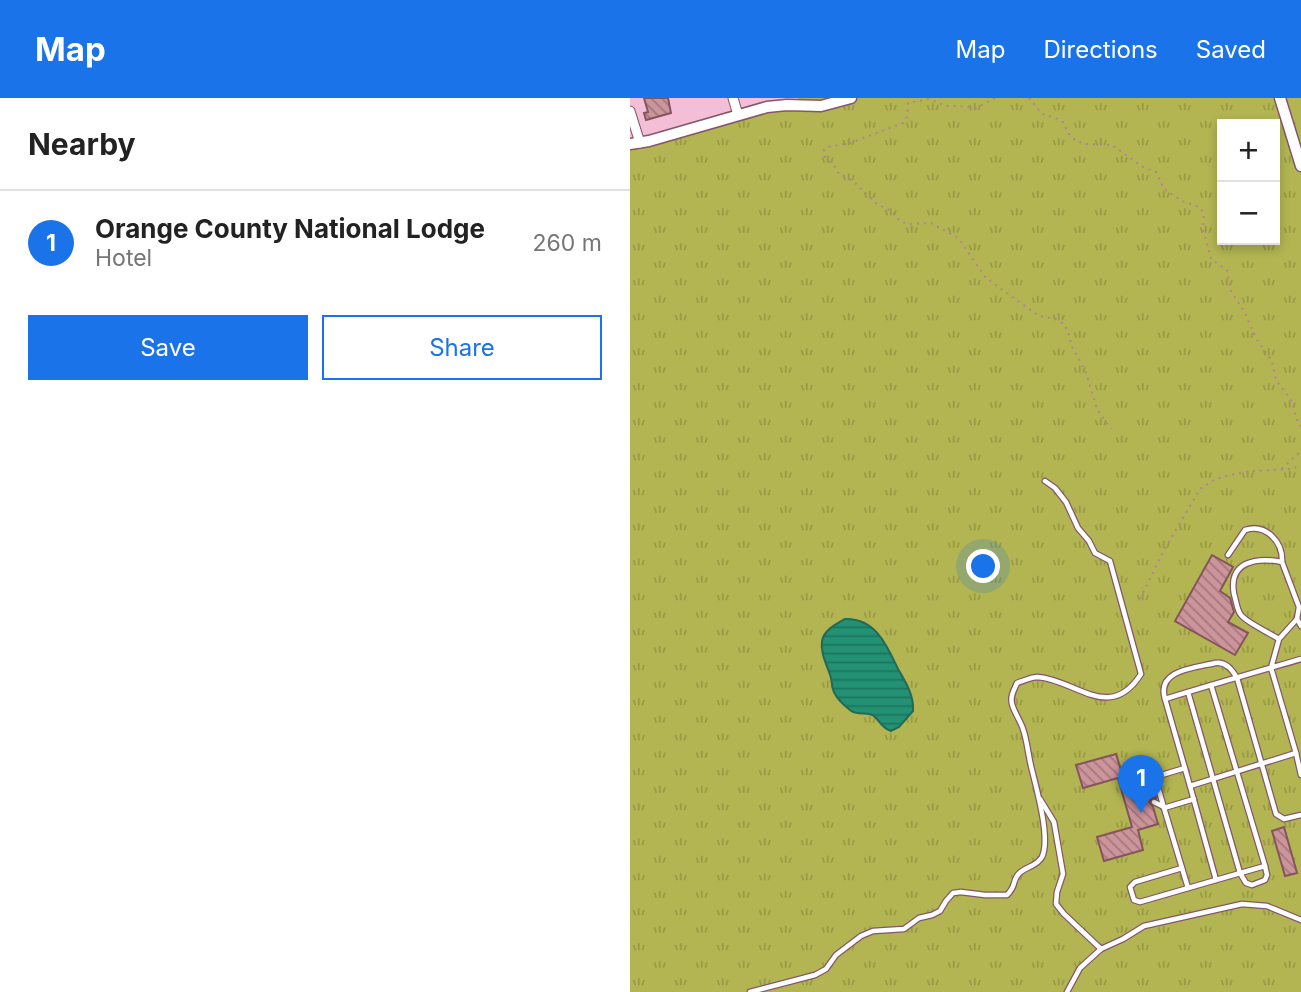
<!DOCTYPE html>
<meta charset="utf-8">
<style>
:root{--surface:#fff;--page:#f2f2f2;--text:#222;--muted:#767676;--line:#e0e0e0;--accent:#1a73e8}
body{margin:0;font-family:Inter,sans-serif;background:var(--page);color:var(--text)}
.controls{position:absolute;right:21px;top:21px;display:grid;overflow:hidden;border-radius:0px;box-shadow:0 4px 10px #0003}
.controls button{width:63px;height:63px;display:grid;place-items:center;padding:0;border:0;border-bottom:2px solid var(--line);background:var(--surface);color:var(--text);font:35px sans-serif}
.you{position:absolute;left:354px;top:469px;width:24px;height:24px;margin:-18px;border:5px solid #fff;border-radius:50%;background:#1a73e8;box-shadow:0 0 0 10px #1a73e833}
.badge{display:grid;place-items:center;width:46px;height:46px;border-radius:50%;background:var(--accent);color:#fff;font-size:23px;font-weight:700}
.pin{position:absolute;translate:-50% -58px;filter:drop-shadow(0 2px 4px #0008)}
.pin::after{content:'';position:absolute;top:37px;width:24px;height:21px;background:inherit;clip-path:polygon(0 0,100% 0,50% 100%)}
.list{margin:0;padding:0;list-style:none}
h2{display:flex;justify-content:space-between;align-items:center;height:91px;margin:0;padding:0 28px;font-size:30px}
h2 small{font-size:23px;font-weight:400;color:var(--muted)}
.list li{display:grid;grid-template-columns:46px 1fr auto;gap:21px;align-items:center;box-sizing:border-box;height:105px;padding:0 28px;border-top:2px solid var(--line)}
.list b{display:block;font-size:26px;white-space:nowrap}
.list p{margin:0;font-size:23px;white-space:nowrap;color:var(--muted)}
.list em{font-size:23px;font-style:normal;color:var(--muted)}
.actions{display:flex;gap:14px;padding:21px 28px}
.actions a{flex:1;padding:16px 0;border:2px solid var(--accent);border-radius:0px;text-align:center;font-size:24px;color:var(--accent)}
.actions .main{background:var(--accent);color:#fff}
.map{position:relative;flex:none;width:671px;height:894px;overflow:hidden}
header{display:flex;align-items:center;gap:42px;box-sizing:border-box;height:98px;padding:0 35px;background:var(--accent);color:#fff}
header strong{font-size:33px}
nav{display:flex;gap:38px;margin-inline-start:auto;font-size:24px}
main{display:flex}
aside{flex:1;background:var(--surface)}
.map>svg:first-child{display:block}
.grass{fill:url(#grass-tufts);fill-rule:evenodd}
.water{fill:url(#water-rules);stroke:#226957;stroke-width:2}
.building{fill:url(#building-back-hatch);stroke:#86545b;stroke-width:2}
.lines{fill:none;stroke-linecap:round;stroke-linejoin:round}
.service-casing{stroke:#85566b;stroke-width:7}
.minor-casing{stroke:#85566b;stroke-width:11}
.tertiary-casing{stroke:#85566b;stroke-width:13}
.path{stroke:#ae8597;stroke-width:2;stroke-dasharray:2 5;stroke-linecap:butt}
.service{stroke:#fff;stroke-width:4.5}
.minor{stroke:#fff;stroke-width:9}
.tertiary{stroke:#fff;stroke-width:10}
</style>
<header>
<strong>Map</strong>
<nav><a>Map</a><a>Directions</a><a>Saved</a></nav>
</header>
<main>
<aside>
<h2>Nearby<small></small></h2>
<ul class="list">
<li><span class="badge">1</span><div><b>Orange County National Lodge</b><p>Hotel</p></div><em>260 m</em></li>
</ul>
<div class="actions"><a class="main">Save</a><a>Share</a></div>
</aside>
<div class="map">
<svg width="671" height="894" viewBox="0 0 671 894">
<defs>
<pattern id="grass-tufts" width="24" height="20" patternUnits="userSpaceOnUse" patternTransform="scale(1.75)"><rect width="24" height="20" fill="#b2b551"/><path d="M3 7l-1-3M5 7V3M7 7l1-3M15 17l-1-3M17 17v-4M19 17l1-3" fill="none" stroke="#999a46"/></pattern>
<pattern id="water-rules" width="6" height="5" patternUnits="userSpaceOnUse" patternTransform="scale(1.75)"><rect width="6" height="5" fill="#239174"/><path d="M0 2.5h6" fill="none" stroke="#1e755e"/></pattern>
<pattern id="building-back-hatch" width="6" height="6" patternUnits="userSpaceOnUse" patternTransform="scale(1.75)"><rect width="6" height="6" fill="#cc949b"/><path d="M-1 5l2 2M0 0l6 6M5-1l2 2" fill="none" stroke="#a5777d"/></pattern>
</defs>
<rect width="100%" height="100%" fill="#f4bfd6"/>
<path class="grass" d="M168 0H671V894H0V50L141 12 172 11ZM592 26H645V142H592Z"/>
<path class="water" d="M215 521C246 520 257 548 268 571 276 585 284 597 283 613L269 629 261 633C252 630 251 625 245 619 239 612 228 619 220 612 215 608 208 602 205 596 202 592 202 585 201 580 198 569 190 556 192 543 194 532 206 526 215 521Z"/>
<g class="building">
<path d="M14 0H38L41 15 16 22 14 15 18 14Z"/>
<path d="M582 457 603 469 590 493 600 500 604 514 598 524 618 535 605 557 545 523Z"/>
<path d="M486 656 492 675 511 669 516 685V692L520 695 524 693 526 700H522L519 704 523 709 528 726 508 732 513 752 474 763 467 739 502 729 488 680 453 690 446 667Z"/>
<path d="M654 729 667 775 655 778 642 733Z"/>
</g>
<g class="lines">
<g class="service-casing">
<g id="service">
<path d="M598 457 615 432C636 425 653 444 652 464"/>
<path d="M667 521 671 528"/>
<path d="M649 541 667 521 669 509 652 464C627 459 598 463 604 496 606 502 607 513 611 517 616 524 641 536 649 541L641 570 666 655 560 688 535 601C580 587 626 574 671 561"/>
<path d="M558 594 610 775 616 785 622 787 635 782 637 777 635 768"/>
<path d="M535 601C526 572 564 570 585 565 595 563 602 571 607 580L646 716 654 721 671 717"/>
<path d="M666 655 671 677"/>
<path d="M560 688 586 782 635 768 581 587"/>
<path d="M520 690 521 683 525 679"/>
<path d="M410 701 424 724 433 776 427 794 426 806 434 816 471 851"/>
<path d="M564 701 534 710 552 770 505 784 500 789 504 802 510 804 586 782"/>
<path d="M524 704 534 709"/>
<path d="M534 710 525 679 555 670"/>
<path d="M552 770 558 790"/>
<path d="M120 894 185 877 196 871 206 857 231 838 243 833 274 831 289 820 302 817 310 813 316 803 323 795 331 794 355 797H377C386 788 382 786 387 778 393 768 406 770 412 759 421 740 406 689 401 668 398 656 397 642 393 631 390 622 384 614 382 606 380 598 384 592 387 585 393 583 401 579 408 579 446 582 480 625 511 576L480 463 465 455 459 443 448 430 436 404 425 390 415 383"/>
<path d="M437 894 450 870 471 851 493 841 514 828 612 806 637 808 671 822"/>
</g>
</g>
<g class="minor-casing">
<g id="minor">
<path d="M103 0 108 17"/>
<path d="M0 13 10 45"/>
</g>
</g>
<g class="tertiary-casing">
<g id="tertiary">
<path d="M650 0 671 68"/>
<path d="M0 46 19 43 137 9 157 7 191 8 221 0"/>
</g>
</g>
<g class="path">
<path d="M365 0 346 10 327 8H316L299 1 278 5 277 19 273 25 220 45 197 49 194 52V58L205 69 209 76 223 83 247 106 261 113 270 123 277 126 301 125 328 140 356 180 409 218 426 221 434 226 438 234 442 249 455 272 467 311 481 331"/>
<path d="M399 0 412 16 428 21 433 24 438 35 446 43 456 46 482 47 513 69 526 74 534 91 552 103 569 109 572 113 574 117 573 132 581 161 597 172 601 193 614 213 627 242 642 263 646 282 663 305 666 320 671 329"/>
<path d="M652 371 671 353"/>
<path d="M510 501 534 452 570 391 586 381 600 377 624 373 659 371 671 368"/>
</g>
<use href="#service" class="service"/>
<use href="#minor" class="minor"/>
<use href="#tertiary" class="tertiary"/>
</g>
</svg>
<div class="controls">
<button>+</button>
<button>−</button>
</div>
<div class="you"></div>
<div class="pin badge" style="left:511px;top:715px">1</div>
</div>
</main>
